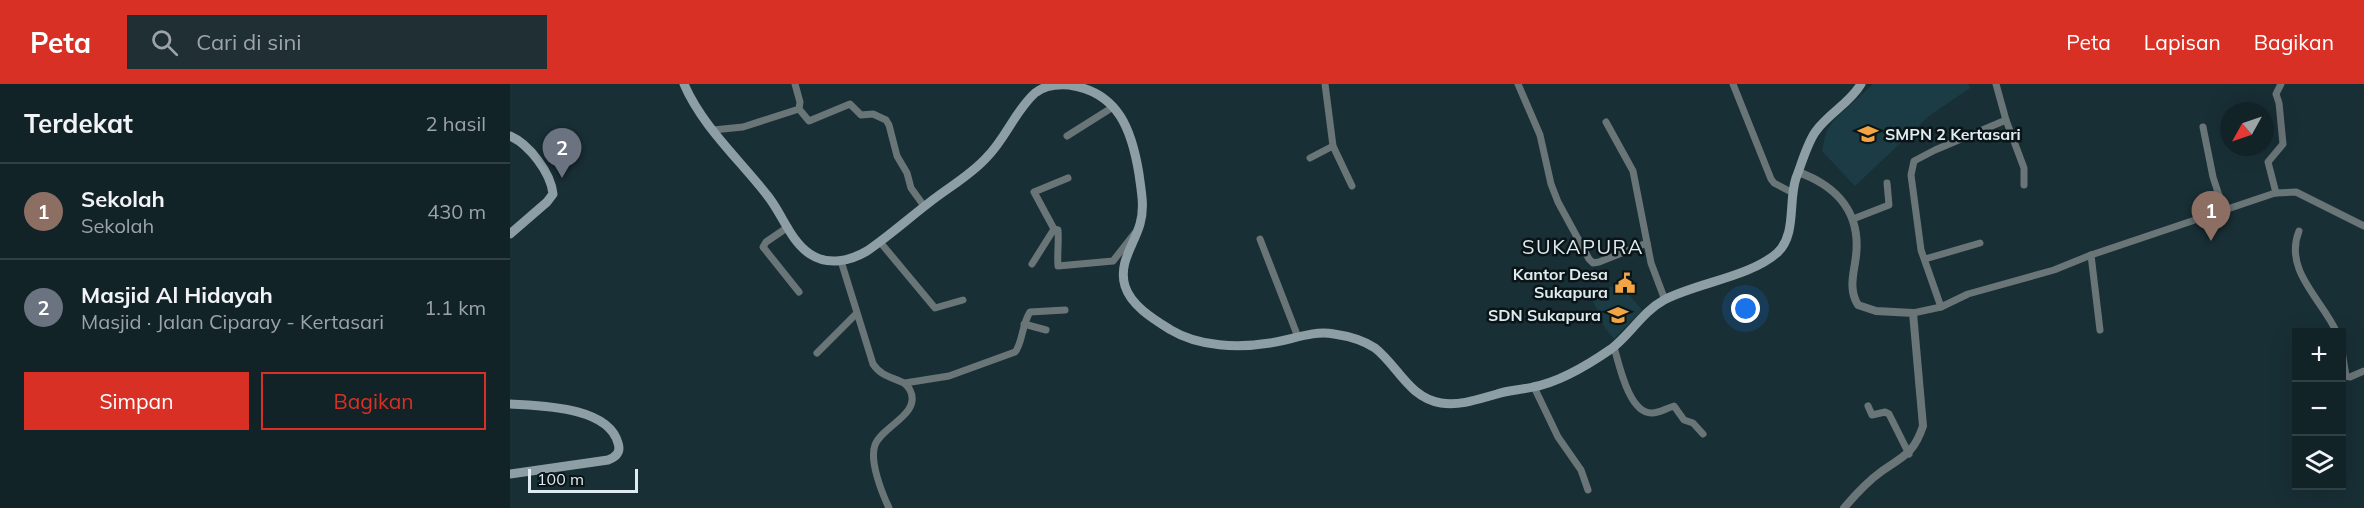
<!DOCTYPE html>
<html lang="id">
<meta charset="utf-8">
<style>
:root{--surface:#122328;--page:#1f2f34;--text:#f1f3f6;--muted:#9ca4a8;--line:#314045;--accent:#d93025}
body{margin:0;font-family:Mulish,sans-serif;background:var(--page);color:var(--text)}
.controls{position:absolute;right:18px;bottom:18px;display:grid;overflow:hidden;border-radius:0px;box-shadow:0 6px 24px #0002}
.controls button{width:54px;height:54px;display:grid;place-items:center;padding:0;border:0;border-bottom:2px solid var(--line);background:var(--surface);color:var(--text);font:30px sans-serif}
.compass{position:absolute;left:1710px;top:18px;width:54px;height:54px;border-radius:50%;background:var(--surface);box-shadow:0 6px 24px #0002;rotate:230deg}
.scale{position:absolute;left:18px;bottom:15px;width:110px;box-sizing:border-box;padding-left:6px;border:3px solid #deebf0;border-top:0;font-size:16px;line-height:21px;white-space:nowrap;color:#deebf0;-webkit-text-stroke:4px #0b1518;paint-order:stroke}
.you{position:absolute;left:1236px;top:225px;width:21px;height:21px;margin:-15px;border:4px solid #fff;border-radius:50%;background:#1a73e8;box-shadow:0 0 0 9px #1a73e833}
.badge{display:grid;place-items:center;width:39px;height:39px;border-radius:50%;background:var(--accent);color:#fff;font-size:20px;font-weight:700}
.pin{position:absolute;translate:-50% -50px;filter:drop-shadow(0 2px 3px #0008)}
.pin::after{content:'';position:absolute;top:32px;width:21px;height:18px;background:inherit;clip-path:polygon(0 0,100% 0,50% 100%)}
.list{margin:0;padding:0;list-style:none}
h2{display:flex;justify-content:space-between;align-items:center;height:78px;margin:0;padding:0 24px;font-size:26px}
h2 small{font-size:20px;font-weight:400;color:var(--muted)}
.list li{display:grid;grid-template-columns:39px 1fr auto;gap:18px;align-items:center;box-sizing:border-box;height:96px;padding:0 24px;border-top:2px solid var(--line)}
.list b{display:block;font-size:22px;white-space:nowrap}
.list p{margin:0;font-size:20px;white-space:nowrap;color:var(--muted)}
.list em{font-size:20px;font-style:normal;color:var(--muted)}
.actions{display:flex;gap:12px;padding:18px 24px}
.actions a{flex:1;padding:14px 0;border:2px solid var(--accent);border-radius:0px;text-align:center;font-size:21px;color:var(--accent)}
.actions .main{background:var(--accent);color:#fff}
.icon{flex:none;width:33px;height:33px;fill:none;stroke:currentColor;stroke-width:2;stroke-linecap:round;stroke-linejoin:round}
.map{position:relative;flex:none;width:1854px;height:424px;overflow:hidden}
header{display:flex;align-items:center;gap:36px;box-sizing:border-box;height:84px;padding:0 30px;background:var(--accent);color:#fff}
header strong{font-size:28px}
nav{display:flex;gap:33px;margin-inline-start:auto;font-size:21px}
.search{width:420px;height:54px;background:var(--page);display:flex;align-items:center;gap:15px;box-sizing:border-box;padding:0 21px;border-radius:0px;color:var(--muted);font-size:22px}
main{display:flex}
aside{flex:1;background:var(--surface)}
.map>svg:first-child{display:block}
.built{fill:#1b3c44}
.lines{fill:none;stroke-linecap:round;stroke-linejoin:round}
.minor{stroke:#6a7578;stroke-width:7}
.tertiary{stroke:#6a7578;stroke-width:8}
.secondary{stroke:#8d9ea4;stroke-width:9}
.labels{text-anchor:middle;stroke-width:5;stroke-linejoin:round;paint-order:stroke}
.poi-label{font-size:16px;font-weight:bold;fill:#deebf0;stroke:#0b1518;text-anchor:end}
.quarter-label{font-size:20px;letter-spacing:1.5px;fill:#deebf0;stroke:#0b1518}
</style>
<header>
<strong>Peta</strong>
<div class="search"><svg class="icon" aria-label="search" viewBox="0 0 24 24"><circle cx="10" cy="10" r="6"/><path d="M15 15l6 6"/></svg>Cari di sini</div>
<nav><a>Peta</a><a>Lapisan</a><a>Bagikan</a></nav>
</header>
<main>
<aside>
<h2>Terdekat<small>2 hasil</small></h2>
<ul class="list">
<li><span class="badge" style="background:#8d6e63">1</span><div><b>Sekolah</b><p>Sekolah</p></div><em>430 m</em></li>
<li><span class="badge" style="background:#6b7280">2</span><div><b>Masjid Al Hidayah</b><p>Masjid · Jalan Ciparay - Kertasari</p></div><em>1.1 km</em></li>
</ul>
<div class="actions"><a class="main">Simpan</a><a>Bagikan</a></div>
</aside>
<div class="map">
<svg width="1854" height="424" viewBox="0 0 1854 424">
<rect width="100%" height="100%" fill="#182f35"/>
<g class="built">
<path d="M1363 0H1458L1460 4 1419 32 1345 102 1312 67 1316 48 1324 36Z"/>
<path d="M1110 200 1132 226 1104 255 1095 244 1080 210Z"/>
</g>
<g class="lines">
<g class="minor">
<path d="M815 0 823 62 842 102"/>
<path d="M1008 0 1030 51 1041 100 1048 118 1079 175 1083 179 1089 178 1137 159"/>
<path d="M1223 0 1261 95 1264 99 1283 109"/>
<path d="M1486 0 1496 36 1514 84V101"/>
<path d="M289 25 299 37 340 20 351 31 363 30 376 36 379 41 387 72 397 89 401 104 414 122"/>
<path d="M1096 38 1123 87 1141 179 1155 216"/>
<path d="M1693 43 1703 93 1714 127"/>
<path d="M203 46 233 43 289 25 290 18 285 0"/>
<path d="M557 52 603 23"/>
<path d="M800 74 823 62"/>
<path d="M1766 109 1758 78 1773 60 1769 19 1766 10 1771 0"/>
<path d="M1343 135 1379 121 1377 99"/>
<path d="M278 143 256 158 253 163 289 208"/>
<path d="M544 145 524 108 558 94"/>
<path d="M1789 147C1773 187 1813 216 1827 249"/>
<path d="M750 155 788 253"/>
<path d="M370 158 425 224 453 216"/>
<path d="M1581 171 1590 246"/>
<path d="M1415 175 1470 159"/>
<path d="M331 177 363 280C374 297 394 293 400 306 412 330 372 342 365 361 359 377 372 409 379 424"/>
<path d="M522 180 544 145 548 146C549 158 547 170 548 182L603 177 625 149"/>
<path d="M1431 223 1411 166 1401 91 1404 77 1425 66 1496 36"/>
<path d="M1403 229 1431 223 1458 210 1544 186 1581 171 1765 109 1786 108 1854 142"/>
<path d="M514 240 536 246"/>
<path d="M1104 263C1109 280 1119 330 1142 329 1149 329 1157 324 1164 322L1174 336 1183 339 1193 350"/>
<path d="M1832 267 1836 292 1840 293 1854 287"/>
<path d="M307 269 346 230"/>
<path d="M395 299 439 292 505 268C512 261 512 240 520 228L555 226"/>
<path d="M1024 303 1048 353 1071 386 1078 406"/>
<path d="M1358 322 1362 331 1375 328 1379 330 1399 370"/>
</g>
<path class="tertiary" d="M1288 88C1327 102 1351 129 1346 172 1344 189 1338 205 1348 221L1366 227 1403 229 1413 342C1404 369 1394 372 1372 387 1358 397 1345 411 1334 424"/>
<g class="secondary">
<path d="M174 0C192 42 229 75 257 111 272 129 280 157 300 170 318 182 340 177 357 167 379 152 399 134 420 118 439 103 461 91 477 73 496 54 505 27 525 9 535 1 547 0 559 1 609 8 622 47 629 90 631 106 635 123 630 140 624 161 608 179 615 202 621 222 645 236 661 246 689 263 729 264 760 259 782 256 802 246 824 250 838 252 853 256 865 264 888 282 899 314 931 319 950 322 969 315 987 310 999 306 1011 306 1023 303 1050 298 1078 281 1101 265 1120 251 1132 228 1154 216 1186 199 1240 193 1267 169 1287 151 1278 117 1286 94 1292 79 1297 59 1306 47 1319 29 1340 19 1351 0"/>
<path d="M0 52C19 60 41 89 43 110L37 118 0 150"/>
<path d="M0 320C30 322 98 322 108 359 111 368 106 373 98 376L0 390"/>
</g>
</g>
<defs>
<g id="school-bare" transform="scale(1.62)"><path d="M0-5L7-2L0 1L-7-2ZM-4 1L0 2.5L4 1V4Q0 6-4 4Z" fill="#f2a542" stroke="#0b1518" stroke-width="2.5" paint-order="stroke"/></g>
<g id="civic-bare" transform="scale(1.62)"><path d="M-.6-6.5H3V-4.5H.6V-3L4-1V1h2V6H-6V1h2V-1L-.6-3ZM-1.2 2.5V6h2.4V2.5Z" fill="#f2a542" stroke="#0b1518" stroke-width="2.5" paint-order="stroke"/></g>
</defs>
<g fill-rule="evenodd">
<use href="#school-bare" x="1358" y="50"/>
<use href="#civic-bare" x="1115" y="199"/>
<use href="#school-bare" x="1108" y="231"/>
</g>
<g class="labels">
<g class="poi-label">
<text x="1375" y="56" text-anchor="start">SMPN 2 Kertasari</text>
<text x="1098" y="196">Kantor Desa<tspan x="1098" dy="18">Sukapura</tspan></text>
<text x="1091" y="237">SDN Sukapura</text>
</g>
<g class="quarter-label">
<text x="1073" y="170">SUKAPURA</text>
</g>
</g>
</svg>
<div class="controls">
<button>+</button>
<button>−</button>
<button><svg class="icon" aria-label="layers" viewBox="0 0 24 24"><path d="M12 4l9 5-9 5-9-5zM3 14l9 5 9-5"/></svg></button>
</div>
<svg class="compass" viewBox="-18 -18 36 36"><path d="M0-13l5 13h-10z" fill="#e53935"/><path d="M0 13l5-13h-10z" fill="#9ca4a8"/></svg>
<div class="scale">100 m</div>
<div class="you"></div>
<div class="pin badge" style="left:1701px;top:157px;background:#8d6e63">1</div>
<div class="pin badge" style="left:52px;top:94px;background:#6b7280">2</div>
</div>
</main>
